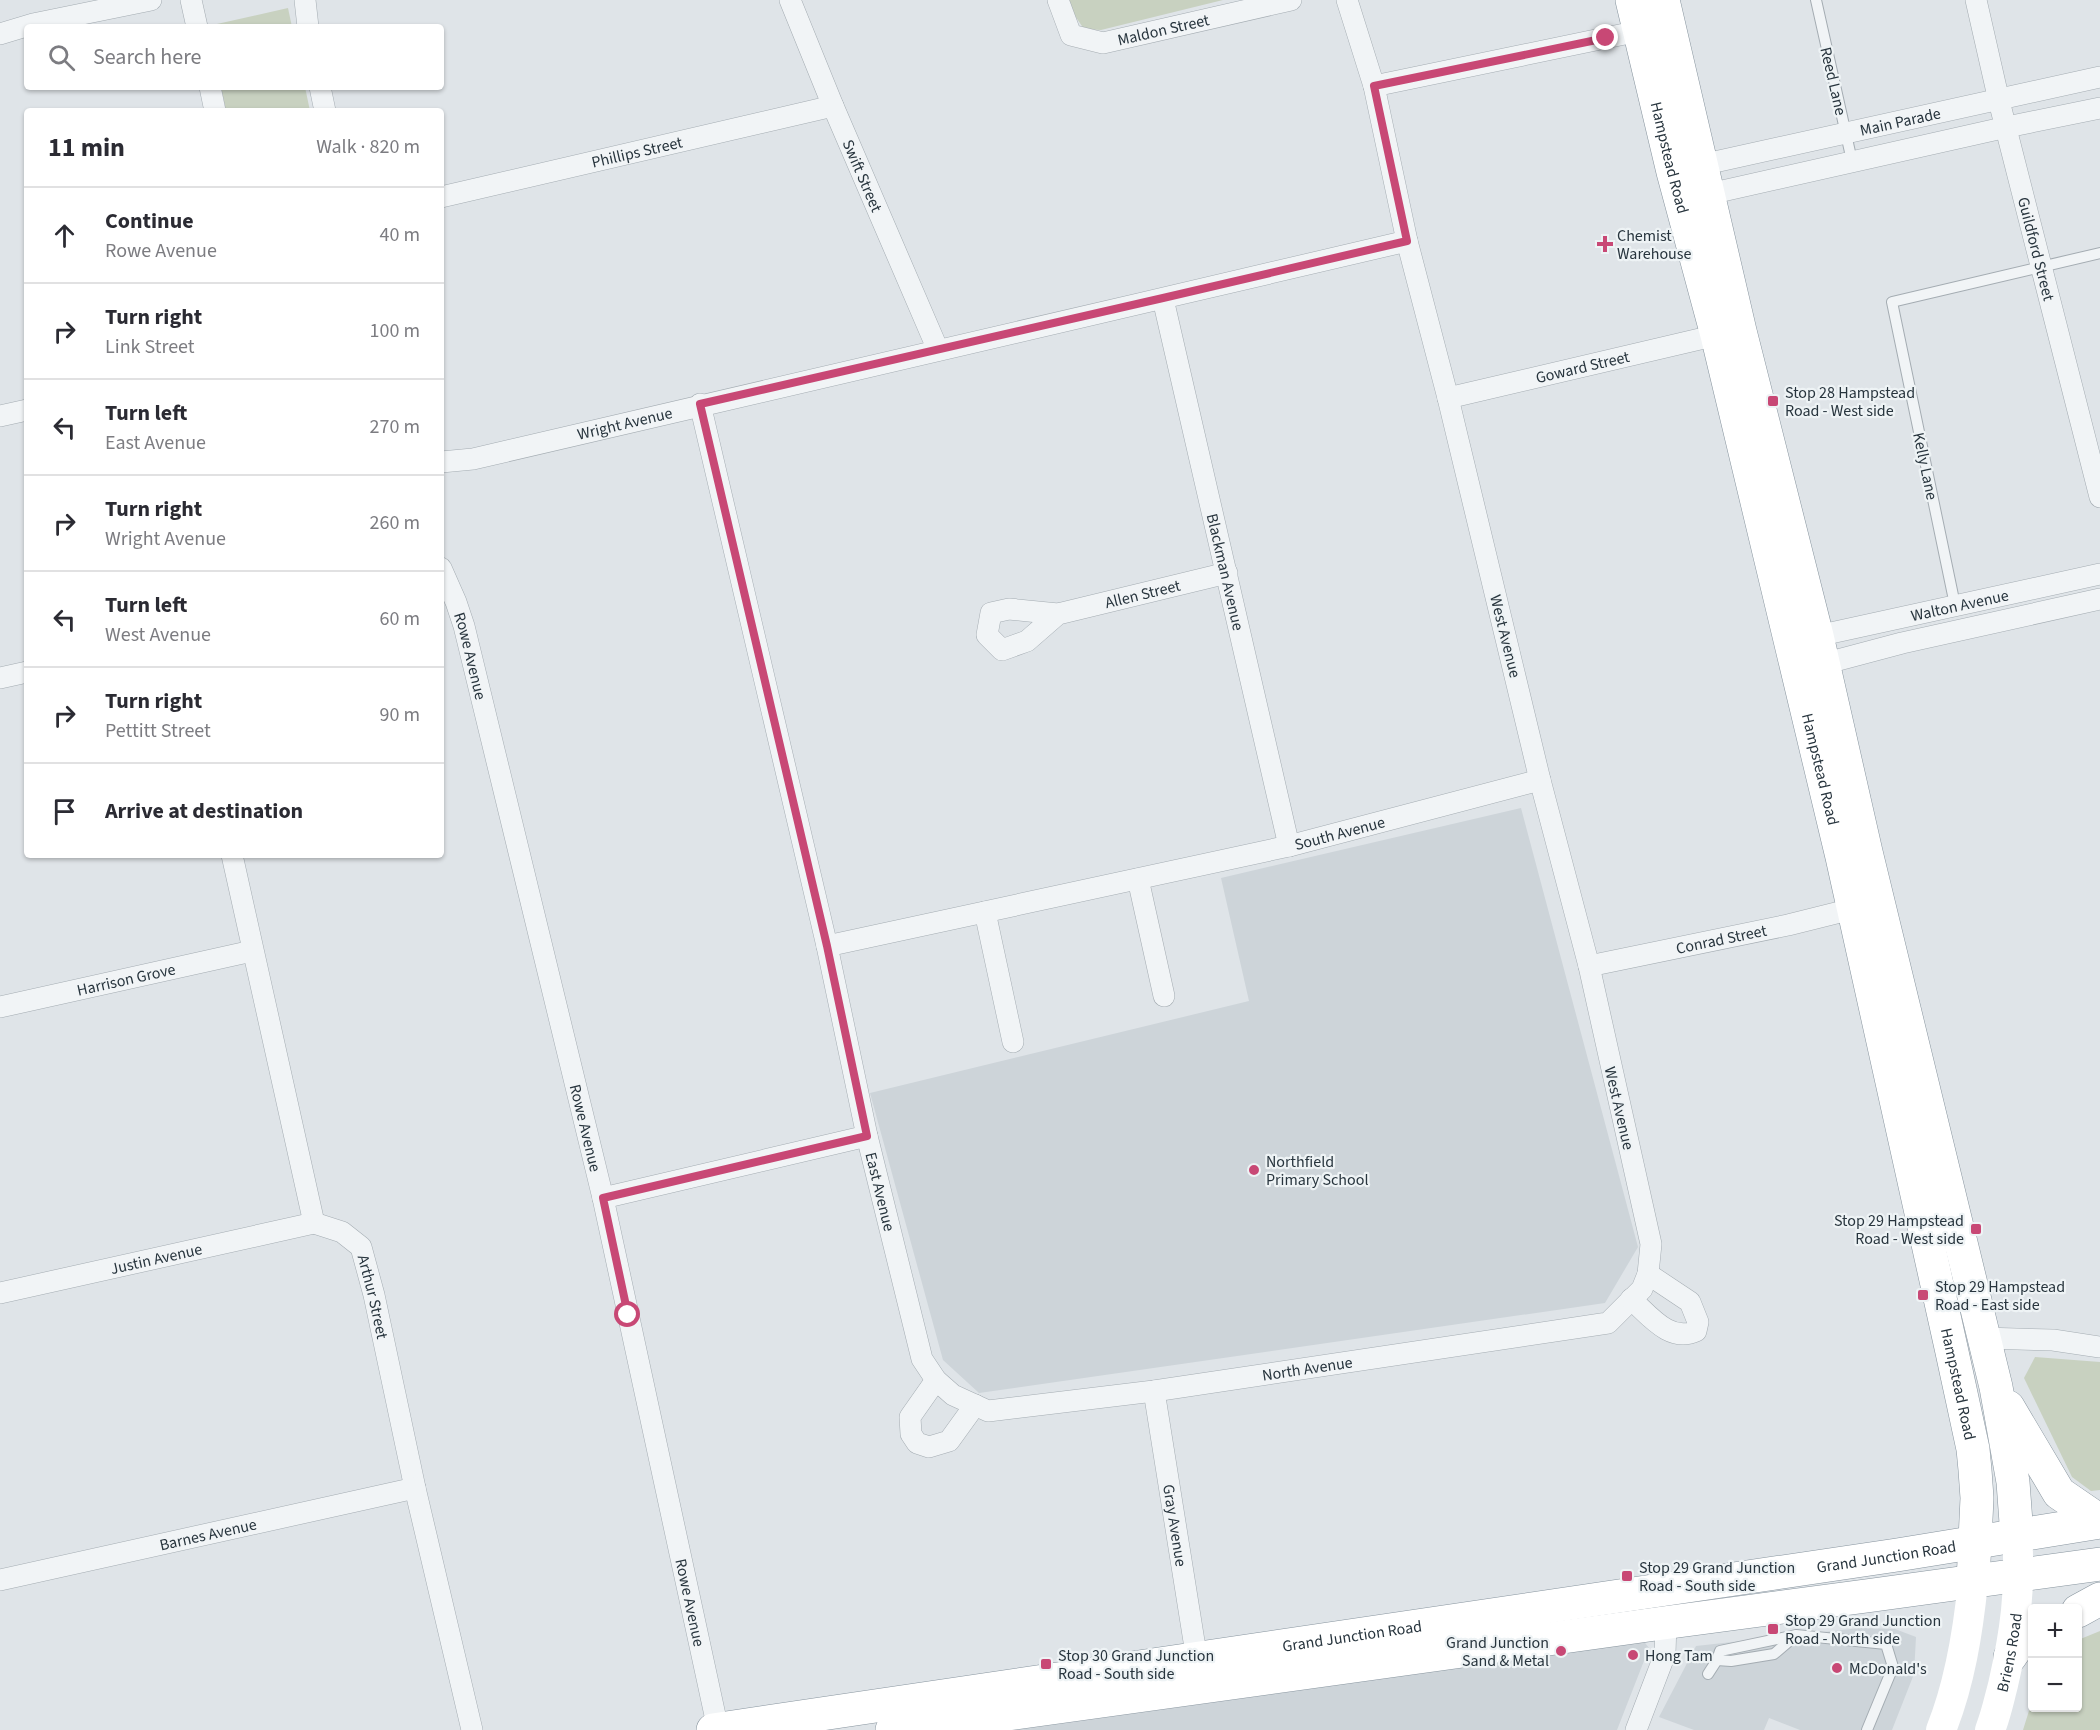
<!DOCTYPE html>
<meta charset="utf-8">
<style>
:root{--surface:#fff;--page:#f2f2f3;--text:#2b2b33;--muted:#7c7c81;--line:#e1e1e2}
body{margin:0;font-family:"Source Sans 3",sans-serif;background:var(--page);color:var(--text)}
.controls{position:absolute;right:18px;bottom:18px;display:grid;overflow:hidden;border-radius:6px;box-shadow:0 2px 4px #0004}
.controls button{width:54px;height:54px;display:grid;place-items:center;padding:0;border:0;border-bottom:2px solid var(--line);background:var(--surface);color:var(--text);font:30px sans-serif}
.stop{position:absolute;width:18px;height:18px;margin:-14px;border:4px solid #c84875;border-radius:50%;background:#fff}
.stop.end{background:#c84875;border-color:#fff;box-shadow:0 2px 6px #0008}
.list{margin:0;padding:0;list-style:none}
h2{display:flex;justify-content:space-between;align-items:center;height:78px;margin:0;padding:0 24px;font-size:26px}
h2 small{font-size:20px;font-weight:400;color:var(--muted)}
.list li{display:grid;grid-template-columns:39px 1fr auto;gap:18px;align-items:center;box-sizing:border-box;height:96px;padding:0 24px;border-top:2px solid var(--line)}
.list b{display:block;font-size:22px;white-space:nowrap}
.list p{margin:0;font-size:20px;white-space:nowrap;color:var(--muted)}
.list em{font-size:20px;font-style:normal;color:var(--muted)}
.icon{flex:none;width:33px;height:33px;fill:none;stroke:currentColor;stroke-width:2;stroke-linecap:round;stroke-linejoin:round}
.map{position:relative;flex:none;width:2100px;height:1730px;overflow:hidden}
.search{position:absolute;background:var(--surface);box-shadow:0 2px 4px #0004;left:24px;top:24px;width:420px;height:66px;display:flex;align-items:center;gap:15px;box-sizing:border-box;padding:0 21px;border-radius:6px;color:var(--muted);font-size:22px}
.panel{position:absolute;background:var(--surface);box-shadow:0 2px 4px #0004;left:24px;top:108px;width:420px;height:750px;border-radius:6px}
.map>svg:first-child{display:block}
.built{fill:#cdd4d9}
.green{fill:#c8d1c0}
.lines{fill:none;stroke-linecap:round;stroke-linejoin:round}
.lane-casing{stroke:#a4acb2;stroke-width:12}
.street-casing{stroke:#a4acb2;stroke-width:22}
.highway-casing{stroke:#87949e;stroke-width:34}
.lane{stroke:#f1f4f6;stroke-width:10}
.street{stroke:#f1f4f6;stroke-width:21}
.secondary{stroke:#fff;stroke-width:30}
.highway{stroke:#fff;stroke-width:33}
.route{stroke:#c84875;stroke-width:8}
.poi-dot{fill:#c84875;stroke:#eef3f5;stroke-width:2}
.labels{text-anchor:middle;stroke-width:4.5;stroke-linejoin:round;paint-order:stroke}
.street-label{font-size:16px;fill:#28353e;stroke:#eef3f5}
.poi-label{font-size:16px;fill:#28353e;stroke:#eef3f5;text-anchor:start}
</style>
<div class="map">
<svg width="2100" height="1730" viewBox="0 0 2100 1730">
<rect width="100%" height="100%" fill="#dfe4e8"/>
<g class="built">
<path d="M1521 808 1638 1247 1605 1303 979 1393 943 1360 870 1093 1249 1001 1221 878Z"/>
<path d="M1860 1628 1895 1629 1916 1637 1914 1674 1892 1730H1800L1769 1718 1764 1730H1694L1659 1717 1696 1646Z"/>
<path d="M1642 1639 1649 1648 1617 1730H1017L1594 1649Z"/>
</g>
<g class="green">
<path d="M1064 0H1223L1101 30 1084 29Z"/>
<path d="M288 8 292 27H208V26Z"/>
<path d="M221 87H305L310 111H226Z"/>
<path d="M2035 1357 2100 1362V1490L2091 1491 2072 1477 2024 1378Z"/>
<path d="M2100 1631V1730H2023L2032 1701V1708H2078V1640Z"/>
</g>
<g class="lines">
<g class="lane-casing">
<g id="lane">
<path d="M1816 0 1852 161"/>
<path d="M1955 605 1892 302 2100 253"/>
<path d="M1717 1660 1731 1661 1774 1654 1794 1637"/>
<path d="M1708 1674 1717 1660 1720 1651 1796 1635 1886 1644 1893 1667 1867 1730"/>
</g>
</g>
<g class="street-casing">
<g id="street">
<path d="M191 0 197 27"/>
<path d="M305 0 308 27"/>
<path id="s1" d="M790 0 833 106 938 350"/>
<path id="s2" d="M1058 0 1071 35 1103 43 1291 0"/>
<path id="s3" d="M1976 0 1999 101 2100 497"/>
<path d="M0 34 33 24 151 0"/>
<path d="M1374 86 1639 31"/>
<path d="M210 87 215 111"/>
<path d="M320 87 325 111"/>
<path id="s4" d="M1701 165 2100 77"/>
<path d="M1709 194 2007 127 2100 108"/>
<path id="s5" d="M441 197 833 106"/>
<path id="s6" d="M1163 299 1289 846"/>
<path id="s7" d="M1448 398 1717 335"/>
<path id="s8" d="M700 404 827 946 867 1136 922 1359 936 1380 953 1395 988 1411 1154 1391 1608 1323 1642 1289 1648 1274 1651 1244 1589 966 1540 780 1448 398 1407 241 1374 86 1347 0"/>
<path d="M0 416 27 410"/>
<path id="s9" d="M441 462 473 459C784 384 1096 315 1407 241"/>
<path id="s10" d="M441 568 456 602 464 626 603 1198 718 1729"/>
<path id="s11" d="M1058 614 1027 641 1002 650 987 635 991 613 1009 609 1058 614 1227 573"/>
<path id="s12" d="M1817 636 2100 574"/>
<path d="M1823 664 1902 643 2100 599"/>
<path d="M0 678 27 672"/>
<path id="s13" d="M232 855 314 1223 342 1232 361 1247 374 1295 415 1488 472 1730"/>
<path d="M1138 879 1164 996"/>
<path d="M985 912 1013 1042"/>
<path id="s14" d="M827 946 1289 846 1540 780"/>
<path id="s15" d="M1589 966 1788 925 1852 909"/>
<path id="s16" d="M0 1007 252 951"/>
<path d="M603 1198 867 1136"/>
<path id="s17" d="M0 1293 314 1223"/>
<path d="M1631 1299C1650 1316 1670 1343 1696 1331L1698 1322 1690 1302 1648 1274"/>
<path d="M1983 1338 2053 1340 2100 1347"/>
<path d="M936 1380 910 1417 911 1434 917 1443 929 1447 949 1441 975 1405"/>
<path id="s18" d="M1154 1391 1197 1660"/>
<path id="s19" d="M0 1580 415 1488"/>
<path d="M1636 1730 1665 1654 1666 1622"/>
</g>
</g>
<g class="highway-casing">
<g id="highway">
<path id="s21" d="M1632 0 1673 172 1717 335 1842 857 1952 1352 1973 1449 1975 1470 1977 1498 1973 1582"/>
<path d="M1663 0 1740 331 1817 636 1866 852 1996 1387 2013 1482 2017 1536"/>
<path d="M2008 1407 2059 1493 2100 1521"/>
<path d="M2078 1611 2100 1599"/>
<path d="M2010 1657 2023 1638 2032 1633"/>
<path id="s22" d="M713 1730 1897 1555 2100 1522"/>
<path d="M892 1730C1149 1693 1406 1657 1663 1623 1809 1603 1954 1585 2100 1564"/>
</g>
</g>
<use href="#lane" class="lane"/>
<use href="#street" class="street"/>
<g class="secondary">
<path d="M1941 1730C1960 1683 1968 1632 1973 1582"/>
<path id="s20" d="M1990 1730C1996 1715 1999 1700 2003 1685 2015 1633 2021 1589 2017 1536"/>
</g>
<use href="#highway" class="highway"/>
</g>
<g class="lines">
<path class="route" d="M628 1315 603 1198 867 1136 827 946 700 404 1163 298 1407 241 1374 86 1606 38"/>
</g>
<g class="poi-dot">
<path d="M1602 235h6v6h6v6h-6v6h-6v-6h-6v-6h6z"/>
<rect x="1767" y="395" width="12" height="12" rx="3"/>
<circle cx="1254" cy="1170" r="6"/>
<rect x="1970" y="1223" width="12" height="12" rx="3"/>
<rect x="1917" y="1289" width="12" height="12" rx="3"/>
<rect x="1621" y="1570" width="12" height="12" rx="3"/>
<rect x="1767" y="1623" width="12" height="12" rx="3"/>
<circle cx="1561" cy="1651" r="6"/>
<circle cx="1633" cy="1655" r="6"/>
<rect x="1040" y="1658" width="12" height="12" rx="3"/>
<circle cx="1837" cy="1668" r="6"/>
</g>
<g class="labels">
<g class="street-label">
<text dy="6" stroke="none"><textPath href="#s2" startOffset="132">Maldon Street</textPath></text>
<text transform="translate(1834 81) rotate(77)" y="6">Reed Lane</text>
<text dy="6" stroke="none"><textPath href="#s4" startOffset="204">Main Parade</textPath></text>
<text dy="6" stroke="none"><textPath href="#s5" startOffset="201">Phillips Street</textPath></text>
<text dy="6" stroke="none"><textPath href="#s21" startOffset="162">Hampstead Road</textPath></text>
<text dy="6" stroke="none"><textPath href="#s1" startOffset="190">Swift Street</textPath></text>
<text dy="6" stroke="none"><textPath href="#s3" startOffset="256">Guildford Street</textPath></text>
<text dy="6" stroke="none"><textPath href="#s7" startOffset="138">Goward Street</textPath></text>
<text dy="6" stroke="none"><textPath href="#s9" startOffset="188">Wright Avenue</textPath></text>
<text transform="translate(1926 466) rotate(78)" y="6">Kelly Lane</text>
<text dy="6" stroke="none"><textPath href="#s6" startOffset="280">Blackman Avenue</textPath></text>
<text dy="6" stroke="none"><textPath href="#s11" startOffset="266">Allen Street</textPath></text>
<text dy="6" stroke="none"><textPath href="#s12" startOffset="146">Walton Avenue</textPath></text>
<text transform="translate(1506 636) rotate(76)" y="6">West Avenue</text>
<text dy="6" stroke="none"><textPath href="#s10" startOffset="93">Rowe Avenue</textPath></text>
<text dy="6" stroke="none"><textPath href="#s21" startOffset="792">Hampstead Road</textPath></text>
<text dy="6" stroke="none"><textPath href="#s14" startOffset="525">South Avenue</textPath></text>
<text dy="6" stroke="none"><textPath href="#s15" startOffset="135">Conrad Street</textPath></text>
<text dy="6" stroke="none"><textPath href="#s16" startOffset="129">Harrison Grove</textPath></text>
<text transform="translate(1620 1108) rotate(77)" y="6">West Avenue</text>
<text dy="6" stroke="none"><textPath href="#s10" startOffset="579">Rowe Avenue</textPath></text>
<text dy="6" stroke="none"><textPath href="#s8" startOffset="808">East Avenue</textPath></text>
<text dy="6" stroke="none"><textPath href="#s17" startOffset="160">Justin Avenue</textPath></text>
<text dy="6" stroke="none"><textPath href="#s13" startOffset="482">Arthur Street</textPath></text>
<text dy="6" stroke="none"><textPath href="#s8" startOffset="1389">North Avenue</textPath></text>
<text dy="6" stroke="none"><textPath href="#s21" startOffset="1422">Hampstead Road</textPath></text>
<text dy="6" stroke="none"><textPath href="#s18" startOffset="136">Gray Avenue</textPath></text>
<text dy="6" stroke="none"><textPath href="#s19" startOffset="213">Barnes Avenue</textPath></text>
<text dy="6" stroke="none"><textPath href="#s22" startOffset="1186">Grand Junction Road</textPath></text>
<text dy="6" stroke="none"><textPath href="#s10" startOffset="1065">Rowe Avenue</textPath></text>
<text dy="6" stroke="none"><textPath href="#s22" startOffset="646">Grand Junction Road</textPath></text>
<text dy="6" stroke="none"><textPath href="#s20" startOffset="80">Briens Road</textPath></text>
</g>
<g class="poi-label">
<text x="1617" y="241">Chemist<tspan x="1617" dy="18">Warehouse</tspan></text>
<text x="1785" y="398">Stop 28 Hampstead<tspan x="1785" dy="18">Road - West side</tspan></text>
<text x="1266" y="1167">Northfield<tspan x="1266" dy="18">Primary School</tspan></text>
<text x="1964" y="1226" text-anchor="end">Stop 29 Hampstead<tspan x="1964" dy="18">Road - West side</tspan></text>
<text x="1935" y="1292">Stop 29 Hampstead<tspan x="1935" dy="18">Road - East side</tspan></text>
<text x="1639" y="1573">Stop 29 Grand Junction<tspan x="1639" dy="18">Road - South side</tspan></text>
<text x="1785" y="1626">Stop 29 Grand Junction<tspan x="1785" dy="18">Road - North side</tspan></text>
<text x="1549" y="1648" text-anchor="end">Grand Junction<tspan x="1549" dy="18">Sand &amp; Metal</tspan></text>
<text x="1058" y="1661">Stop 30 Grand Junction<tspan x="1058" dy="18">Road - South side</tspan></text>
<text x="1645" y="1661">Hong Tam</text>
<text x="1849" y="1674">McDonald's</text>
</g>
</g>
</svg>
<div class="controls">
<button>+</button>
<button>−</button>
</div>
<div class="stop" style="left:628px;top:1315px"></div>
<div class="stop end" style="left:1606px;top:38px"></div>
<div class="search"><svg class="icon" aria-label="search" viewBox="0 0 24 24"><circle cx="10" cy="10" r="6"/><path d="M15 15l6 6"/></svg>Search here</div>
<section class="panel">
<h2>11 min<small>Walk · 820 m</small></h2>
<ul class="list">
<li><svg class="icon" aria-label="ahead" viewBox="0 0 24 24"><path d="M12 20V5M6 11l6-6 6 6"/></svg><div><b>Continue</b><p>Rowe Avenue</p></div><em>40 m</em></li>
<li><svg class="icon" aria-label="right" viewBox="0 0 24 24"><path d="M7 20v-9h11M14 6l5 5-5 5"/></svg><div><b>Turn right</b><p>Link Street</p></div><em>100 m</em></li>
<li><svg class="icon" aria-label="left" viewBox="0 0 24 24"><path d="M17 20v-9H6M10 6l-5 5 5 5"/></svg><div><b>Turn left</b><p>East Avenue</p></div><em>270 m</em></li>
<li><svg class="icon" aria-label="right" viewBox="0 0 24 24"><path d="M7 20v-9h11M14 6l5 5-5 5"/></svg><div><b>Turn right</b><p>Wright Avenue</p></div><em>260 m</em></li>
<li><svg class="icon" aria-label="left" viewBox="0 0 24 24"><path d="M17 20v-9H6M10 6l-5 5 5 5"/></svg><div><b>Turn left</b><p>West Avenue</p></div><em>60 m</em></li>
<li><svg class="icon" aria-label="right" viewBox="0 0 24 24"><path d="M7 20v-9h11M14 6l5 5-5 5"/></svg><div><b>Turn right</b><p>Pettitt Street</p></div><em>90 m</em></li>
<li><svg class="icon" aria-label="arrive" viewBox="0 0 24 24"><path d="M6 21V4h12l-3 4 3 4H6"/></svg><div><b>Arrive at destination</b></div></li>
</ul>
</section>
</div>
